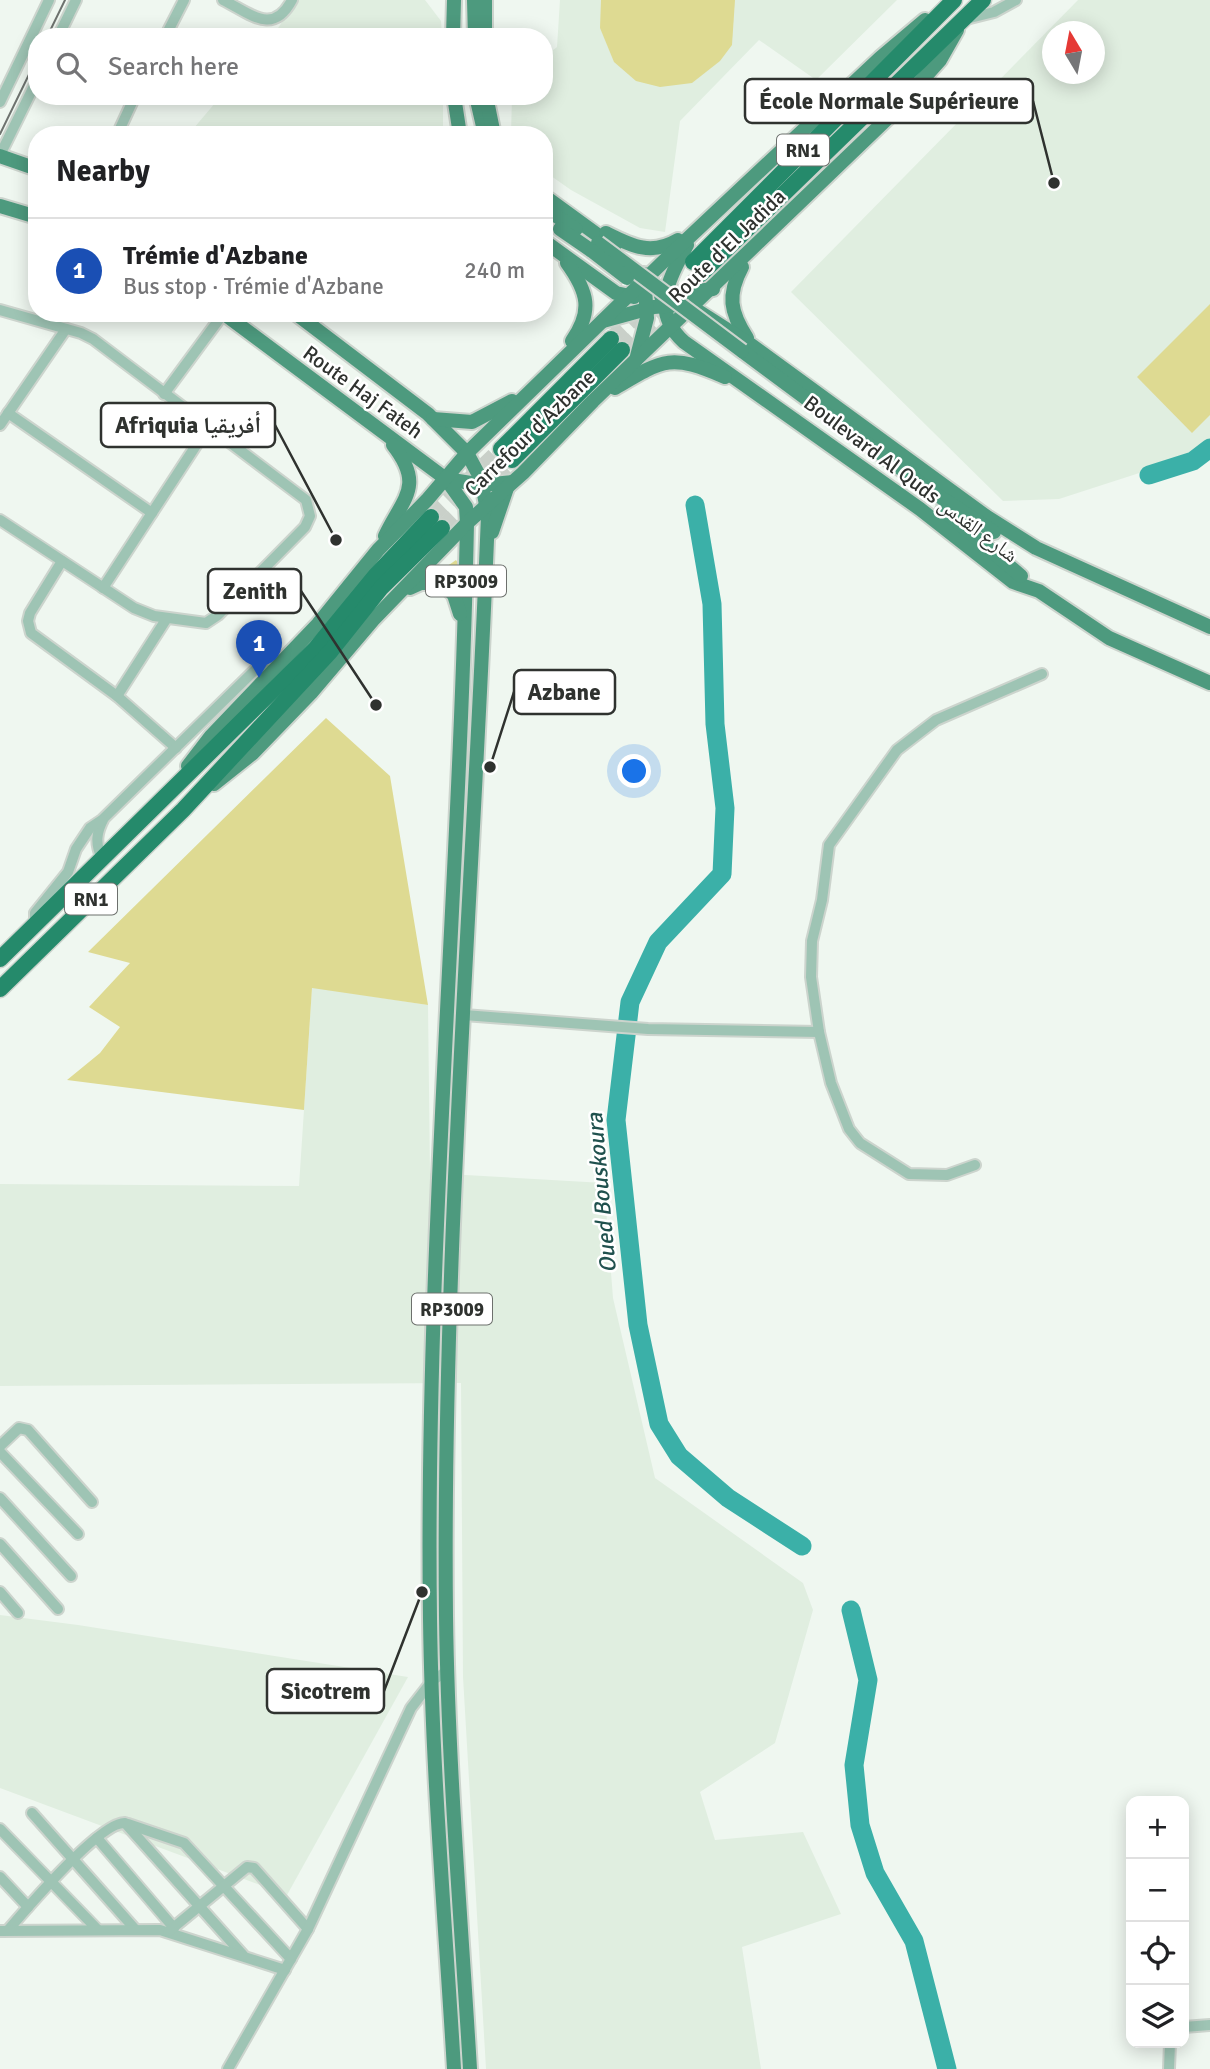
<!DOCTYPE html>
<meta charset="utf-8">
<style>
:root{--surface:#fff;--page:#f6f6f6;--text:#202124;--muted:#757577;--line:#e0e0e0;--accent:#a74410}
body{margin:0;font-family:Signika,"Noto Naskh Arabic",sans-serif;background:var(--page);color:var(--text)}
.controls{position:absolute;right:21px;bottom:21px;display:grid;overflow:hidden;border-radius:14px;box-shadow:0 4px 18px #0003}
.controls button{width:63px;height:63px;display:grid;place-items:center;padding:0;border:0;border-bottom:2px solid var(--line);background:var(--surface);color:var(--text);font:35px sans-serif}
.compass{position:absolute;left:1042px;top:21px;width:63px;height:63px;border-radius:50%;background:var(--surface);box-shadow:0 4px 18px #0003;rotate:350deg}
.you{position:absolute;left:635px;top:772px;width:24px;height:24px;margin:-18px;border:5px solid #fff;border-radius:50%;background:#1a73e8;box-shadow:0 0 0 10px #1a73e833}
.badge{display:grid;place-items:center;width:46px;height:46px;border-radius:50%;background:var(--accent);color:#fff;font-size:23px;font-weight:700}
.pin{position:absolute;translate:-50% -58px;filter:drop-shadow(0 2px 4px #0008)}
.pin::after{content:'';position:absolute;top:37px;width:24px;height:21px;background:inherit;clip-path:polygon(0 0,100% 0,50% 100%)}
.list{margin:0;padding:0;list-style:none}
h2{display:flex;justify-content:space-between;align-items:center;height:91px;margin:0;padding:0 28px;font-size:30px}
h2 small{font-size:23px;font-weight:400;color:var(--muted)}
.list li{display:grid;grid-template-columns:46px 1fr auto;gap:21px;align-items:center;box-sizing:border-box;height:105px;padding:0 28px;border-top:2px solid var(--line)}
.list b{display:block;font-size:26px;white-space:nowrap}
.list p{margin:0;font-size:23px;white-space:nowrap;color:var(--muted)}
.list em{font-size:23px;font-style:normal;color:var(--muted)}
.icon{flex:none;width:38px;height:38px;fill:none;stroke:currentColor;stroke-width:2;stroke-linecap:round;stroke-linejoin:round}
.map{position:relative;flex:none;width:1210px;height:2069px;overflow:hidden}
.search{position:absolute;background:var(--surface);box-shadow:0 4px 18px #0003;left:28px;top:28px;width:525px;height:77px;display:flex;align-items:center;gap:18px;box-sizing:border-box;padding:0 24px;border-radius:28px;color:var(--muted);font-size:26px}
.panel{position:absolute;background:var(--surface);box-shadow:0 4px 18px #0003;left:28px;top:126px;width:525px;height:196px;border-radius:28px}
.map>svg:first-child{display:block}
.built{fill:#e0eee0;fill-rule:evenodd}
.green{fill:#deda92}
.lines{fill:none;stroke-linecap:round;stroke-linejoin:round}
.river{stroke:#3bb0a8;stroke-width:19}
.highway-tunnel{stroke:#c9d0c9;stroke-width:16;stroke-dasharray:16 8;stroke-linecap:butt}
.minor-casing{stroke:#ccd4cd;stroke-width:14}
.major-casing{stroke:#ccd4cd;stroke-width:18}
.highway-casing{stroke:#ccd4cd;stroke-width:19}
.minor{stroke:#9ec4b4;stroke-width:10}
.major{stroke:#4d9a7e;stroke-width:14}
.highway{stroke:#258a6b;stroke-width:16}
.tram{stroke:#6e736f;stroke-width:2}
.major-bridge-casing{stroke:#ccd4cd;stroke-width:18;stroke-linecap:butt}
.major-bridge{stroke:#4d9a7e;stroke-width:14}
.labels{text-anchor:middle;stroke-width:5;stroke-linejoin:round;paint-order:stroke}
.shield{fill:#fff;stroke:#6d706d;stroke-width:2}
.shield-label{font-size:19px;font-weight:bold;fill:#2f322f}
.street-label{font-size:21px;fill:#2f322f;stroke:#fff}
.water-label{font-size:23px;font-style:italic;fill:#20514e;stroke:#fff}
.leader{fill:none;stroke:#2f322f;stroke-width:2.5}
.callout-dot{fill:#2f322f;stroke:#fff;stroke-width:2.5}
.callout{fill:#fff;stroke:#2f322f;stroke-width:2.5}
.callout-label{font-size:23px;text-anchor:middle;font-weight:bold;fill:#2f322f}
</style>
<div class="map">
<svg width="1210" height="2069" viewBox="0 0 1210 2069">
<rect width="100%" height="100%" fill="#eff7f0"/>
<g class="built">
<path d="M297 0H425L441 21 442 37H272Z"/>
<path d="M560 0H897L816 80 759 40 680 121 665 232 640 228 571 190 544 171V135L511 134 512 96H544V57L557 47Z"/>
<path d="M1078 0H1210V445L1198 454 1059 499 1003 501 791 292ZM1052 32H1094V74H1052Z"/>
<path d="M221 96H443V135H188Z"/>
<path d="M312 987 428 1005 430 1173 604 1183 613 1298 655 1478 803 1583 813 1610 775 1743 700 1792 715 1840 803 1832 841 1914 742 1947 761 2069H486L463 1677 461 1383 0 1386V1184L299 1186Z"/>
<path d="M0 1615 78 1625 408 1677 287 1895 0 1788Z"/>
</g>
<g class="green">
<path d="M601 0H735L732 45 720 61 692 83 660 87 636 81 614 62 600 28Z"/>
<path d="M1210 304V415L1192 433 1137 377Z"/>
<path d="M456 560 461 567V595L430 578Z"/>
<path d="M326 718 390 776 428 1005 312 988 304 1110 67 1080 100 1053 120 1027 89 1007 130 963 88 952Z"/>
</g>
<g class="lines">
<g class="river">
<path d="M1149 475 1193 461 1210 448"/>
<path d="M695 505 712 604 715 724 725 808 722 874 658 942 630 1002 616 1120 638 1325 659 1424 679 1456 728 1498 802 1546"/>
<path d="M851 1610 868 1680 854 1765 860 1825 875 1873 914 1941 947 2069"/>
</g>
<g class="highway-tunnel">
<path d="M611 339 645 307"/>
<path d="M622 350 701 274"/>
<path d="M431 517 501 449"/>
<path d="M442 528 512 460"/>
</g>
<g class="minor-casing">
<g id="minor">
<path d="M223 0C251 14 273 36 292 0"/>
<path d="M966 19 994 12 1016 0"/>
<path d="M58 37 76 0"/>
<path d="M165 37 184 0"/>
<path d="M0 102 49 0"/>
<path d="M117 135 135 96"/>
<path d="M0 155 37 80"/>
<path d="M0 310 81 333 93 339 306 500 310 516 305 527 218 615 206 623 154 616 134 608 0 520"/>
<path d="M164 394 223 314"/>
<path d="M8 413 152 513"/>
<path d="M0 425 66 329"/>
<path d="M62 561 30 613 28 621 31 633 117 696 176 748"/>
<path d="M103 588 208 427"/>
<path d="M117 696 167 618"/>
<path d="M102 859C95 843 96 833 104 818L256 669 274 670"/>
<path d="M35 925V913L68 872 76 849 90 828 102 820"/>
<path d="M464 1015 648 1029 819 1032"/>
<path d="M975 1165 947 1175 909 1174 860 1143 849 1129 831 1083 819 1032 811 977 812 941 822 900 829 845 897 750 936 720 1042 674"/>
<path d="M0 1446 19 1428 28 1430 92 1502"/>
<path d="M0 1452 78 1534"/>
<path d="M0 1498 71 1576"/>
<path d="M0 1544 58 1609"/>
<path d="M0 1592 18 1613"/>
<path d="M32 1813 134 1928"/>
<path d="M128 1824 184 1843 291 1959"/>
<path d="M0 1829 97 1929"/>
<path d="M97 1838 174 1928"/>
<path d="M0 1877 28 1907"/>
<path d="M9 1929C27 1908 101 1821 125 1823L243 1955"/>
<path d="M0 1931 160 1930 285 1970"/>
<path d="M168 1932 247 1867 254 1868 308 1929"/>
<path d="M1184 2027 1210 2025"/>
<path d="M228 2069 308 1929 411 1708 432 1681 448 1670"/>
<path d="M1169 2069 1170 2043"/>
</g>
</g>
<g class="major-casing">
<g id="major">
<path d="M474 0 475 37"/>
<path d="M485 0V37"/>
<path d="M453 37 454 0"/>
<path d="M454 96 460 135"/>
<path d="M476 96 485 135"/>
<path d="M486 96 494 135"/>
<path d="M0 156 37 169"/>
<path d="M544 196 614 247"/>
<path d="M0 206 37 217"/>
<path d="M544 208 576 229"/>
<path d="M560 229 592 251"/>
<path d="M606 233C632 246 651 256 678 240"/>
<path d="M544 241 616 293 634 297"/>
<path d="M687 245C669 279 650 311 684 342L920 509 1013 582 1039 591 1109 638 1210 683"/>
<path d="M567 263C588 292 593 311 572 341"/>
<path d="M742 267C727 295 730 312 747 338"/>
<path d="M661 296 713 289"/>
<path d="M223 313 446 479 483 485 512 482"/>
<path d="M295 313 428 414 467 453 481 479 488 515C474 882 442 1249 446 1616 448 1767 461 1918 470 2069"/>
<path d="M603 321 654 307 678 305 693 308 751 345 987 517 1036 548 1210 627"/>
<path d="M742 351 928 489 994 532"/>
<path d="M636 360 647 318 644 274"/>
<path d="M615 388C665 358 671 354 725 377"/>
<path d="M433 419 472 422 512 401"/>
<path d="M446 479 466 507 467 523C460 888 425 1253 430 1619 432 1769 445 1919 454 2069"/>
<path d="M943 510 1021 576"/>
<path d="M492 532 507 488"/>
<path d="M385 536C403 498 425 486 393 445"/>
<path d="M410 588 421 583H442L454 595 460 614"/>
<path d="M188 766 211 736 318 624 378 550 427 500 467 453 666 259 880 58 925 20"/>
<path d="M214 784 253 753 311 693 373 620 467 523 523 473 593 401 891 115 940 60 957 30"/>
</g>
</g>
<g class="highway-casing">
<g id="highway">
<path d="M693 262 954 0"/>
<path d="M701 274 983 0"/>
<path d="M501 449 611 339"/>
<path d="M512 460 622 350"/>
<path d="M0 959 315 649 375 576 431 517"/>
<path d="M0 989 183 810 330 652 381 588 442 528"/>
</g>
</g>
<use href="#minor" class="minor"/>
<use href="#major" class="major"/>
<use href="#highway" class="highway"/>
<g class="tram">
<path d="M47 37 65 0"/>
<path d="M0 134 37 58"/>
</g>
<g class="major-bridge-casing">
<g id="major-bridge">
<path d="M598 243 742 351"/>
<path d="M592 251 627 278"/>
</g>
</g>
<use href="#major-bridge" class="major-bridge"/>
</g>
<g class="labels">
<g class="shield">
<rect x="777" y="134.5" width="52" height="31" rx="5"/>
<rect x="426" y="565.5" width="80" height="31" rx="5"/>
<rect x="65" y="883.5" width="52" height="31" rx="5"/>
<rect x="412" y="1293.5" width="80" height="31" rx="5"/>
</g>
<g class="shield-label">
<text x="803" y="157">RN1</text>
<text x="466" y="588">RP3009</text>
<text x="91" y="906">RN1</text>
<text x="452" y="1316">RP3009</text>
</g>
<g class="street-label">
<text transform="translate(727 246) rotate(-44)" y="7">Route d'El Jadida</text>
<text transform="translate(363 392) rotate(36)" y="7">Route Haj Fateh</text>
<text transform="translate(530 433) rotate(-44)" y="7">Carrefour d'Azbane</text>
<text transform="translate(911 479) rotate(37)" y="7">Boulevard Al Quds شارع القدس</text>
</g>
<g class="water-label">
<text transform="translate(601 1193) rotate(-95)" y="8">Oued Bouskoura</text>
</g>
</g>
<path class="leader" d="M1054 183L1033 101M336 540L275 425M376 705L301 591M490 767L514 692M422 1592L384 1691"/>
<g class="callout-dot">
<circle cx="1054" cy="183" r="7"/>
<circle cx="336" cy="540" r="7"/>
<circle cx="376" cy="705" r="7"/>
<circle cx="490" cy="767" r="7"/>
<circle cx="422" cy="1592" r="7"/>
</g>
<g class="callout">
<rect x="745" y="79" width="288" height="44" rx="7"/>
<rect x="101" y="403" width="174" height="44" rx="7"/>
<rect x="208" y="569" width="93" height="44" rx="7"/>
<rect x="514" y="670" width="101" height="44" rx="7"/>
<rect x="267" y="1669" width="117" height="44" rx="7"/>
</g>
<g class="callout-label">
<text x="889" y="109">École Normale Supérieure</text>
<text x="188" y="433">Afriquia أفريقيا</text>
<text x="255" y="599">Zenith</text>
<text x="564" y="700">Azbane</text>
<text x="326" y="1699">Sicotrem</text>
</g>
</svg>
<div class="controls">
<button>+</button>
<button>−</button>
<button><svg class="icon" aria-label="locate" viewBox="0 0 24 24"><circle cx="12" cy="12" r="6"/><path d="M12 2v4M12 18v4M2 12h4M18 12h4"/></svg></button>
<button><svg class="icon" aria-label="layers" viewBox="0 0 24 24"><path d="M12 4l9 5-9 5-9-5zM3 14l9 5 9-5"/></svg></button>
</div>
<svg class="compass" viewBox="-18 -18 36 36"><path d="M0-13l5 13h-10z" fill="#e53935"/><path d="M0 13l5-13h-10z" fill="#757577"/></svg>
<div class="you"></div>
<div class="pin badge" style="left:259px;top:678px;background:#1a4fb4">1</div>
<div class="search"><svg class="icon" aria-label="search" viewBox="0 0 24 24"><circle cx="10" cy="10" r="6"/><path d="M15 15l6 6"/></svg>Search here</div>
<section class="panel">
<h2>Nearby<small></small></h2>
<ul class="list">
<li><span class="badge" style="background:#1a4fb4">1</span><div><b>Trémie d'Azbane</b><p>Bus stop · Trémie d'Azbane</p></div><em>240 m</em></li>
</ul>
</section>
</div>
